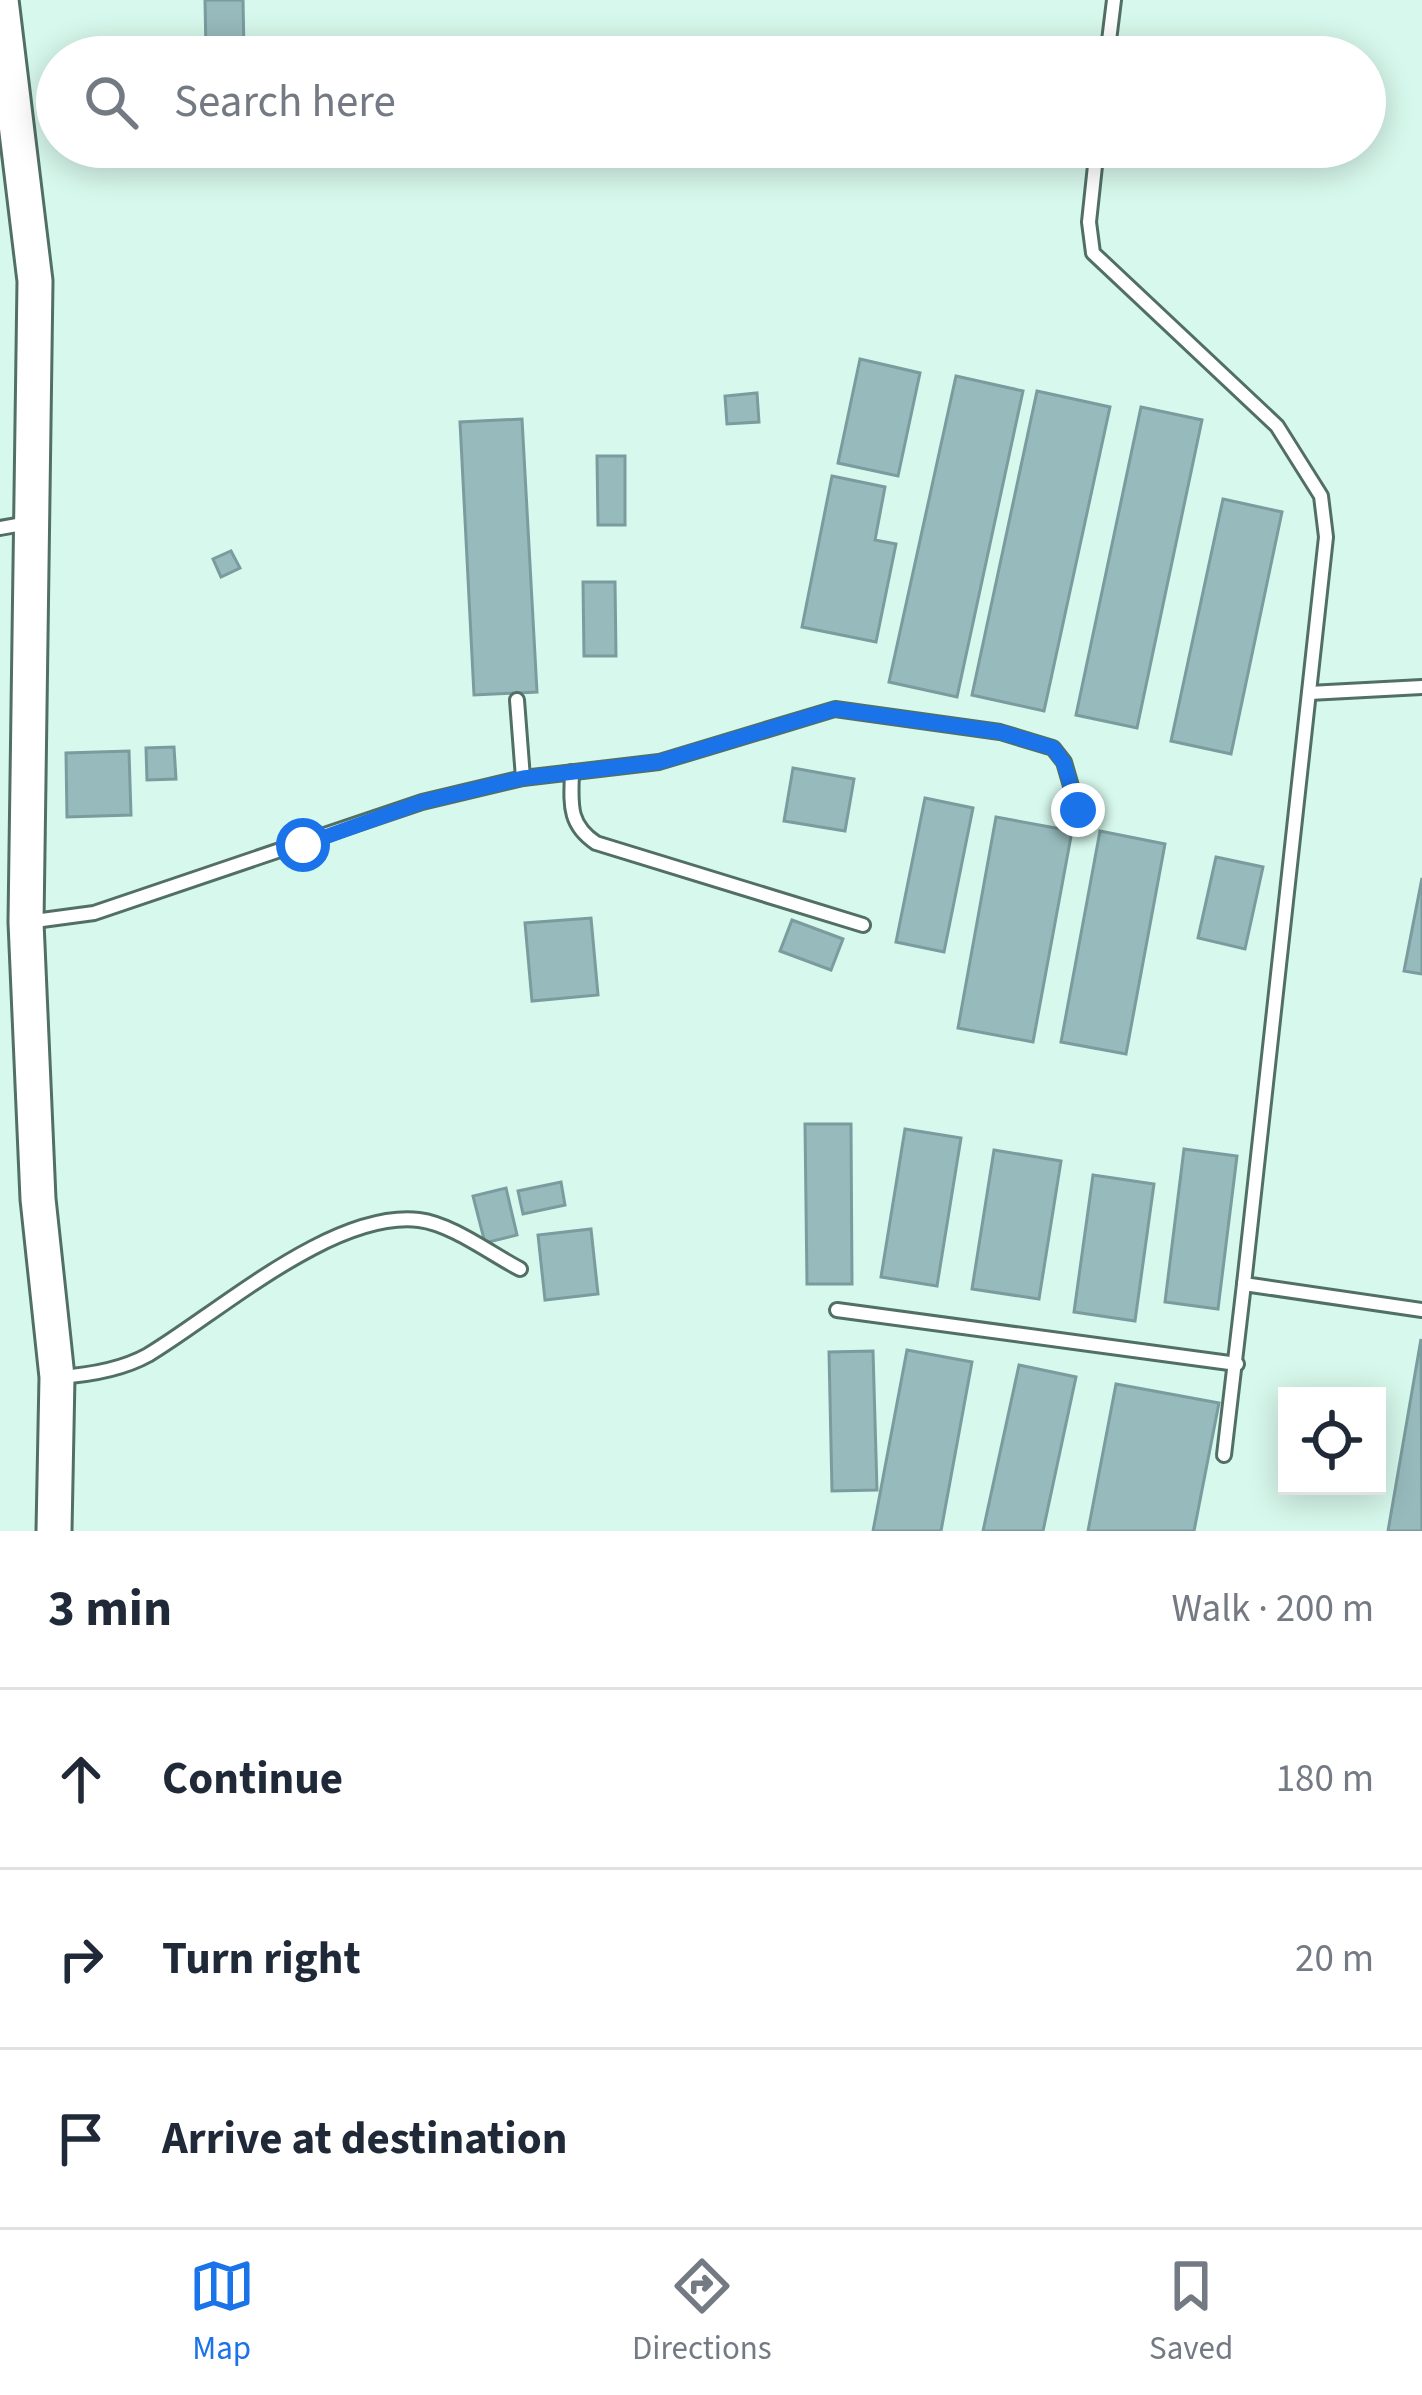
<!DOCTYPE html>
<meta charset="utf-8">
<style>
:root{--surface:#fff;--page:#f2f2f3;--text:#1f2937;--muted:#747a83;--line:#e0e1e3;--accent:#1a73e8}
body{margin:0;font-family:"Source Sans 3",sans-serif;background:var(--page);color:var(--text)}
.controls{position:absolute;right:36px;bottom:36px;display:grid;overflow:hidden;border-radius:0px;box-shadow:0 6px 30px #0003}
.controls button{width:108px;height:108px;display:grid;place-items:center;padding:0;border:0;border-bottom:3px solid var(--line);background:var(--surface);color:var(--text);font:60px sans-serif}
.stop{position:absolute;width:36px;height:36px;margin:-27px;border:9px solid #1a73e8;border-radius:50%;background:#fff}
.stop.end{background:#1a73e8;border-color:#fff;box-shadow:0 3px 12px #0008}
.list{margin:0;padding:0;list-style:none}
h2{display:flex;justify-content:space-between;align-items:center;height:156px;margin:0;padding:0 48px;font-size:51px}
h2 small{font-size:39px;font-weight:400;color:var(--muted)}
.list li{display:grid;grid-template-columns:78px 1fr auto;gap:36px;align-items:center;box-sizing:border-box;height:180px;padding:0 48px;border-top:3px solid var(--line)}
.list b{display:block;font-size:45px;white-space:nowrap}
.list em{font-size:39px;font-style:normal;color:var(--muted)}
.icon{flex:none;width:66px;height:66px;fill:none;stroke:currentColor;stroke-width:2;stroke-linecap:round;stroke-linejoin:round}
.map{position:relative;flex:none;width:1422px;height:1531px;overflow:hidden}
.search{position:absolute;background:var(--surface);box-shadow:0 6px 30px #0003;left:36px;right:36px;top:36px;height:132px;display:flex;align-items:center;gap:30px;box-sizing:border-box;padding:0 42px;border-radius:66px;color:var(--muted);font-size:45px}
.sheet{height:696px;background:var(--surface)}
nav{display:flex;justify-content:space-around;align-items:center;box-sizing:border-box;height:168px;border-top:3px solid var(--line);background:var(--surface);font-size:33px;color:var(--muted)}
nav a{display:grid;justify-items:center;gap:6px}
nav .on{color:var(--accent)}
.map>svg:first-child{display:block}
.building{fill:#97babc;stroke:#7a9c9e;stroke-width:3}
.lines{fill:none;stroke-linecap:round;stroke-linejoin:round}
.lane-casing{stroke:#526f64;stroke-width:18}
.secondary-casing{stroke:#526f64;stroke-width:39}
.lane{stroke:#fff;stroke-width:12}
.secondary{stroke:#fff;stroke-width:33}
.route{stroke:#1a73e8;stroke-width:15}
</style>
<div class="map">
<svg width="1422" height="1531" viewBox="0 0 1422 1531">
<rect width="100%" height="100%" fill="#d7f8ec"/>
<g class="building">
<path d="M205 0H243L244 52 206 53Z"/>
<path d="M860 359 920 373 898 476 838 463Z"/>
<path d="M956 376 1023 391 957 697 889 682Z"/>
<path d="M1037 391 1110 407 1044 711 972 695Z"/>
<path d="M757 393 759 422 727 424 725 396Z"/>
<path d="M1141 407 1202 420 1137 728 1076 715Z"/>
<path d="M522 419 537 692 474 695 460 422Z"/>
<path d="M597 456H625V525H598Z"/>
<path d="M832 476 885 487 875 540 896 544 876 642 802 627Z"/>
<path d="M1223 499 1282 512 1231 754 1171 741Z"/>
<path d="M231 551 240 568 221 577 213 559Z"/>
<path d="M583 582H615L616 656H584Z"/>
<path d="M174 747 176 779 147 780 146 748Z"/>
<path d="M129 751 131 815 67 817 66 753Z"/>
<path d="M793 768 854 779 845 831 784 821Z"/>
<path d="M925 798 973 808 944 952 896 942Z"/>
<path d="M996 817 1072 831 1033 1042 958 1028Z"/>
<path d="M1100 831 1165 844 1126 1054 1061 1042Z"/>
<path d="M1216 857 1263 867 1245 949 1198 938Z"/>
<path d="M1422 878V974L1404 971Z"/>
<path d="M591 918 598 995 532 1001 525 923Z"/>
<path d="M792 920 843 939 831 970 780 951Z"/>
<path d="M805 1124H851L852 1284H807Z"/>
<path d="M905 1129 961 1138 937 1286 881 1277Z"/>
<path d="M1184 1149 1237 1156 1218 1309 1165 1302Z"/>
<path d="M994 1150 1061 1161 1039 1299 972 1289Z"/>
<path d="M1093 1175 1154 1184 1135 1321 1074 1312Z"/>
<path d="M561 1182 565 1205 523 1214 518 1191Z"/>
<path d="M506 1188 517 1235 485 1243 473 1196Z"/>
<path d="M591 1229 598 1294 545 1300 538 1235Z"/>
<path d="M1421 1339 1422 1531H1388Z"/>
<path d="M907 1350 972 1362 941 1531H873Z"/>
<path d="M873 1351 877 1490 832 1491 829 1352Z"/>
<path d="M1019 1365 1076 1377 1043 1531H983Z"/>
<path d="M1116 1384 1219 1403 1194 1531H1088Z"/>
</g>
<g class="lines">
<g class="lane-casing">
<g id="lane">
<path d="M1107 57 1114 0"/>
<path d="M1097 147 1089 222 1093 253 1277 426 1321 496 1326 537 1244 1284 1422 1310"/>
<path d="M0 528 28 523"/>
<path d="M1309 693 1422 687"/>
<path d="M517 700 523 778"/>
<path d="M572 772C571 804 568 824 596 843L863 925"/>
<path d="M27 922 94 913 422 802 523 778 659 762 835 709 1000 732 1053 748 1064 762 1078 810"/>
<path d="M837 1310 1237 1364"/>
<path d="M58 1377C89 1375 121 1370 148 1355 218 1313 333 1210 419 1220 452 1224 491 1254 520 1269"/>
<path d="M1224 1455 1244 1284"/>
</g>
</g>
<g class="secondary-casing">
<path id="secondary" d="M1 0 35 281 26 922 38 1199 57 1377 54 1531"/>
</g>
<use href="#lane" class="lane"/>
<use href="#secondary" class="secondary"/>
</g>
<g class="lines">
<path class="route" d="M303 845 422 802 523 778 659 762 835 709 1000 732 1053 748 1064 763 1078 810"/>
</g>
</svg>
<div class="controls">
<button><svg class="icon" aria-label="locate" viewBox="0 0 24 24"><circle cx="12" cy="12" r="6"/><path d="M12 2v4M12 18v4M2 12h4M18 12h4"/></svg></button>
</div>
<div class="stop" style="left:303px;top:845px"></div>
<div class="stop end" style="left:1078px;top:810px"></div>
<div class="search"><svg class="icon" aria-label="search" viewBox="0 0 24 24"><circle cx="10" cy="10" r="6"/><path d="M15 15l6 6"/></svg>Search here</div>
</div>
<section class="sheet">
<h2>3 min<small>Walk · 200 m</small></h2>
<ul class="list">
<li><svg class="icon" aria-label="ahead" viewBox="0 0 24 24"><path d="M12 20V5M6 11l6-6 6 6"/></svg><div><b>Continue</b></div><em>180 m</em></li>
<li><svg class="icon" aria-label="right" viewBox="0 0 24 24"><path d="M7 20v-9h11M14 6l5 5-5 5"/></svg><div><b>Turn right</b></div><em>20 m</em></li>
<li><svg class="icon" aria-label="arrive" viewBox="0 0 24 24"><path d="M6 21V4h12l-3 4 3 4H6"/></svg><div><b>Arrive at destination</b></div></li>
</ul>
</section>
<nav>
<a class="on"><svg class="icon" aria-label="map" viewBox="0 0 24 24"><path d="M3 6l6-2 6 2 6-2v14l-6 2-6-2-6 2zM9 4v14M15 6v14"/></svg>Map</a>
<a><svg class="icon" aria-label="directions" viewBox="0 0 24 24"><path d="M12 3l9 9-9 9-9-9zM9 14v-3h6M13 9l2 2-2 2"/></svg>Directions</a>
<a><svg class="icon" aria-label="saved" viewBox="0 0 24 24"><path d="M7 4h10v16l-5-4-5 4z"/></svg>Saved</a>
</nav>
